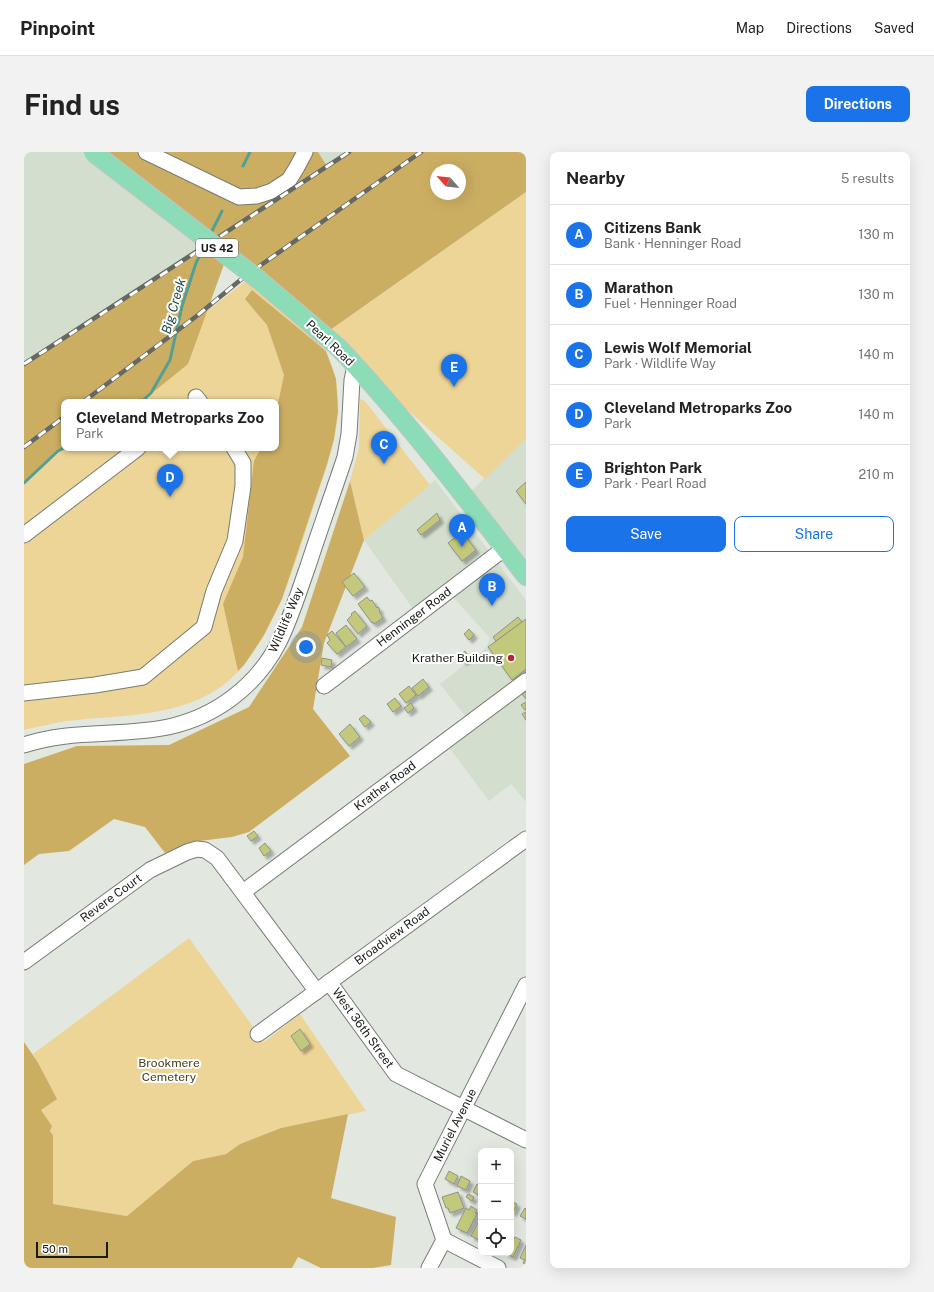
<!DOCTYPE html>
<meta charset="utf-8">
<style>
:root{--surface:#fff;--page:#f2f2f2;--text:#222;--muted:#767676;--line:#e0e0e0;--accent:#1a73e8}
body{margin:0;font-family:"Public Sans",sans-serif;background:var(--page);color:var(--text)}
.controls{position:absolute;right:12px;bottom:12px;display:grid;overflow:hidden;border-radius:8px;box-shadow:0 4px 16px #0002}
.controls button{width:36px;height:36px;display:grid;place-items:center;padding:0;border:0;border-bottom:1px solid var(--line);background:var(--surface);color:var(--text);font:20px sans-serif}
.compass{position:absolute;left:406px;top:12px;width:36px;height:36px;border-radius:50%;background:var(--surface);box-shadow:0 4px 16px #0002;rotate:297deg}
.scale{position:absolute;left:12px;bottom:10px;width:72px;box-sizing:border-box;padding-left:4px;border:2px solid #191b18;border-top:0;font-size:11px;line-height:14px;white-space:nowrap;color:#191b18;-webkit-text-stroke:3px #fff;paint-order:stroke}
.you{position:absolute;left:282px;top:495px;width:14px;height:14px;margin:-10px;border:3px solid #fff;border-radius:50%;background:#1a73e8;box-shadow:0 0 0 6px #1a73e833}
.badge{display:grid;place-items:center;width:26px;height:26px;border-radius:50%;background:var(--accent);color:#fff;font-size:13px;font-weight:700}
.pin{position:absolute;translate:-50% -33px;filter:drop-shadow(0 1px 2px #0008)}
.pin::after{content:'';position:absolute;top:21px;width:14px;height:12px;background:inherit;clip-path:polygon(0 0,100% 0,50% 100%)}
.popup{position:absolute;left:37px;top:247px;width:218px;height:52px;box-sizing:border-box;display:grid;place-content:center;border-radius:8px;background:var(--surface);filter:drop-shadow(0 1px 3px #0005);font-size:13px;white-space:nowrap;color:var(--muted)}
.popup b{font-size:15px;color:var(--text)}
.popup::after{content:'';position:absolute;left:50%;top:100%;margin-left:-8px;border:8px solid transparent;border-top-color:var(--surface)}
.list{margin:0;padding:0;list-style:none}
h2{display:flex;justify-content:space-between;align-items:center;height:52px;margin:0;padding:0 16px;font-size:17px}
h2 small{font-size:13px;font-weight:400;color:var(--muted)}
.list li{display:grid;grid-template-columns:26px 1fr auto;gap:12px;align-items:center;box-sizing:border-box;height:60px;padding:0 16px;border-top:1px solid var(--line)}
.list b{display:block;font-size:15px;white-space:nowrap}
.list p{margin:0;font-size:13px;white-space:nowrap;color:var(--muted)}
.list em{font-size:13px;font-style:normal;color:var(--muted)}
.actions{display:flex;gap:8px;padding:12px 16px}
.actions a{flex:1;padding:9px 0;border:1px solid var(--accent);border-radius:8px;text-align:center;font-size:14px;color:var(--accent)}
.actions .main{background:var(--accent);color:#fff}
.icon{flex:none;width:22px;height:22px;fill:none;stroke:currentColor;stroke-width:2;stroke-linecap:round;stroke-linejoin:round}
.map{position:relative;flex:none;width:502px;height:1116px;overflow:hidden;border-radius:8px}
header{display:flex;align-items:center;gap:24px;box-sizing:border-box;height:56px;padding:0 20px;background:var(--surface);border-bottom:1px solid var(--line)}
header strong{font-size:19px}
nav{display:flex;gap:22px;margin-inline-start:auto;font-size:14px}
.intro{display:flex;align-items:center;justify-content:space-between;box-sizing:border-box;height:96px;padding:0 24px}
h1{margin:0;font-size:28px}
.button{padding:10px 18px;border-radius:8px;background:var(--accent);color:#fff;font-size:14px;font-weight:700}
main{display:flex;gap:24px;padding:0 24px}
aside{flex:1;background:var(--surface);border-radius:8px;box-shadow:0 4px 16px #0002}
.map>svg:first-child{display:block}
.built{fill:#d3decf}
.green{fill:#edd598}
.forest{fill:#ccae63;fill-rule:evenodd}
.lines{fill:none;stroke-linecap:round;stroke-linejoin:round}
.stream{stroke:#549f94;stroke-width:3}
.building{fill:#c3c97b;stroke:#919289;filter:url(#shadow)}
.minor-casing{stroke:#767b73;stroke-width:17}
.major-casing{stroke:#c3c4c3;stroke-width:20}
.minor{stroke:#fff;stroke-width:15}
.major{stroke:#8cdcb8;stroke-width:18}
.rail-casing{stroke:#656863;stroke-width:4.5}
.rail{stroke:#fff;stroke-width:3;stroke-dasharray:9;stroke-linecap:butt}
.major-bridge-casing{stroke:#c3c4c3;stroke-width:20;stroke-linecap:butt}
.major-bridge{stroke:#8cdcb8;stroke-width:18}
.poi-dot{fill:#b5233d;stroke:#fff;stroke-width:1.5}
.labels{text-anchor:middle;stroke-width:4;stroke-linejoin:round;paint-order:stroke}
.shield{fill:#fff;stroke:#5e5f5d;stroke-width:1}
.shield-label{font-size:11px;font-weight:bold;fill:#191b18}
.street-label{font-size:12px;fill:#191b18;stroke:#fff}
.poi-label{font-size:12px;fill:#191b18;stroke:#fff;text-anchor:end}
.park-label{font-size:12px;fill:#4a3e1c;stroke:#fff}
.water-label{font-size:13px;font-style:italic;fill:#174741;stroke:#fff}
</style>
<header>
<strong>Pinpoint</strong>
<nav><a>Map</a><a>Directions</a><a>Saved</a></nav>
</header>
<div class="intro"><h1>Find us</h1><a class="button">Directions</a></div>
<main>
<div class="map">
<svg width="502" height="1116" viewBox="0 0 502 1116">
<defs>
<filter id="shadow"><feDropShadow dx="3.5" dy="3.5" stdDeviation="1" flood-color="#0004"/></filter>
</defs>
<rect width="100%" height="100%" fill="#e2e8e0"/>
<g class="built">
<path d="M0 0H69L184 89 161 109 0 212Z"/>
<path d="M294 0H325L303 14Z"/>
<path d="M502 286V424L441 345Z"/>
<path d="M411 328 502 448V650L487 632 465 649 424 594 450 575 416 532 462 496 466 486 419 434 389 457 340 388Z"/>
</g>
<g class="green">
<path d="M502 40V287L461 327 299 183Z"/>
<path d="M225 126C251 149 297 180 308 214 313 228 315 245 314 261 312 293 299 325 289 356 271 412 245 506 192 538 148 566 93 563 43 569 29 571 14 575 0 578V304L40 272V296H252V250H68Z"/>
<path d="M336 247 341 249 406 333 340 388 326 329 335 296Z"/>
<path d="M165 786 240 890 276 862 342 959 257 976 216 992 202 1002 169 1009 103 1064 29 1052V983L17 958 13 909 9 902Z"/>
</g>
<g class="forest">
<path d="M69 0H294L303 14 325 0H502V40L299 183 203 104 164 212 117 250H40V296L34 299 0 331V212L161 109 183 89ZM412 18H436V42H412Z"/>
<path d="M228 138 302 199 312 227 314 259 310 287 303 312 258 447 240 483 220 513 214 519 199 452 219 405 230 309 237 296H252V261L260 223 243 173 221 147Z"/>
<path d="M326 329 340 388 300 491 289 557 326 604 225 680 208 685 167 690 141 701 121 675 90 667 45 699 15 702 0 713V612L53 594 145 593 225 555 278 475Z"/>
<path d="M0 890 13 909 33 947 17 958 28 974 26 979 29 983V1052L103 1064 169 1009 202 1002 216 992 257 976 324 962 307 1046 372 1065 367 1113 349 1116H297L274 1105 268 1116H0Z"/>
</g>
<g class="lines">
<g class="stream">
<path d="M219 14 226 0"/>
<path d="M186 83 198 59"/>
<path d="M117 250 127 241 146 208 158 154 172 111 181 93"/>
<path d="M0 331 34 299 40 296"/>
</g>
</g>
<g class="building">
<path d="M502 330V352L492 339Z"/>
<path d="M413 361 416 368 397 383 393 378Z"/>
<path d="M438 380 452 398 438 409 424 391Z"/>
<path d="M330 421 341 435 329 444 318 430Z"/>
<path d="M343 445 346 449 348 448 353 456 354 455 356 458 355 459 359 466 350 472 349 470 348 471 334 452Z"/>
<path d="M331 459 343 474 334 482 323 468 328 463 327 462Z"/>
<path d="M494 465 498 470 472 489 469 485Z"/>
<path d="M502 467V517L488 528 464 495Z"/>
<path d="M322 473 333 487 322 495 312 481Z"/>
<path d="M445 477 450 483 445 488 440 482Z"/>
<path d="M308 479 322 495 313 502 303 491 306 488 303 483Z"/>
<path d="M441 499 445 506 439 510 435 504Z"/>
<path d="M298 506 308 508 307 515 297 513Z"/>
<path d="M399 527 405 535 394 544 388 536Z"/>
<path d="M385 534 392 543 382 551 375 542Z"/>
<path d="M502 539V547L498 542Z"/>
<path d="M371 546 377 554 369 560 363 552Z"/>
<path d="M502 550V557L501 558 497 553Z"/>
<path d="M387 551 390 556 384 561 380 556Z"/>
<path d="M502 560V568L498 562Z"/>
<path d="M340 563 347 570 341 575 335 567Z"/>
<path d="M326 572 336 585 325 594 315 582Z"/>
<path d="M230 679 234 684 227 689 223 684Z"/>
<path d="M241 691 247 699 240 704 235 696Z"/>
<path d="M276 877 286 892 277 899 267 884Z"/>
<path d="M425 1019 434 1024 430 1032 421 1027Z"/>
<path d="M437 1024 446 1029 442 1038 433 1034Z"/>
<path d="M453 1032 457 1034V1044L449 1040Z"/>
<path d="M434 1040 440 1056 426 1061 424 1056H422L418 1045Z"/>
<path d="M444 1042 450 1045 448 1049 442 1045Z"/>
<path d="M487 1049 493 1052 489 1061 487 1060Z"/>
<path d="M447 1054 453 1058 451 1061 453 1062 443 1081 432 1076 442 1056 445 1058Z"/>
<path d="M501 1056 502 1057V1067L496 1064Z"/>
<path d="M457 1065V1089L447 1084Z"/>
<path d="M487 1085 490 1087 491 1085 497 1088 489 1105 480 1101H487Z"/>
<path d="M502 1093V1112L499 1111 501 1108 496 1106Z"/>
</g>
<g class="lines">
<g class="minor-casing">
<g id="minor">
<path d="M122 0 215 45 233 44 248 39 265 28 273 15 281 0"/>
<path d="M172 245 176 250"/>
<path d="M0 383 114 296"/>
<path d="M300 534 481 396"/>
<path d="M0 541 71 533 119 525 180 475 190 439 211 389 219 334V311L210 296"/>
<path d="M0 593C46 577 97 585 144 575 191 565 233 534 255 490 267 466 275 439 284 414 296 377 309 341 321 305L325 282 328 228 331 214"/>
<path d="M219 740 502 529"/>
<path d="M0 810 126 718 163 700 173 697 181 698 193 706 288 833 292 840"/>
<path d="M305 830 372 922 502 988"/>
<path d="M234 882 502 687"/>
<path d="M420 1088 474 1116"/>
<path d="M405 1116 420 1088 401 1032 502 833"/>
</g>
</g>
<g class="major-casing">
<path id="major" d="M315 196C382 267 442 346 502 424"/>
</g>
<use href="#minor" class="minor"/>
<use href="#major" class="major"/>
<g class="rail-casing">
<g id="rail">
<path d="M0 212C109 142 217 71 325 0"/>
<path d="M59 250 174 163 220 125 397 0"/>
<path d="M0 295 40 265"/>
</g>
</g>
<use href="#rail" class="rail"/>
<g class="major-bridge-casing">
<path id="major-bridge" d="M69 0 235 128 315 196"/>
</g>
<use href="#major-bridge" class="major-bridge"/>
</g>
<circle class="poi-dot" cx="487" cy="506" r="4"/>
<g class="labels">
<rect class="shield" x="172" y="87" width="42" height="18" rx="3"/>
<g class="shield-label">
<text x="193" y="100">US 42</text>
</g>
<g class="street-label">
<text transform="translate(306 191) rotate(43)" y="4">Pearl Road</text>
<text transform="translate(390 465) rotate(-37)" y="4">Henninger Road</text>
<text transform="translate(262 468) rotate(-67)" y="4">Wildlife Way</text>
<text transform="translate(361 634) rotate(-37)" y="4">Krather Road</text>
<text transform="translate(87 746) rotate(-36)" y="4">Revere Court</text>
<text transform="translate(368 784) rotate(-36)" y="4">Broadview Road</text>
<text transform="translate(339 876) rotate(54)" y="4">West 36th Street</text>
<text transform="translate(431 973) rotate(-63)" y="4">Muriel Avenue</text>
</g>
<g class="poi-label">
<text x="479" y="510">Krather Building</text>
</g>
<g class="park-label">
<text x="145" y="915">Brookmere<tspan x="145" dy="14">Cemetery</tspan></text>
</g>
<g class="water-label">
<text transform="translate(149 154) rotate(-74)" y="5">Big Creek</text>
</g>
</g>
</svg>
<div class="controls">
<button>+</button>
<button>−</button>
<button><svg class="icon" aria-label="locate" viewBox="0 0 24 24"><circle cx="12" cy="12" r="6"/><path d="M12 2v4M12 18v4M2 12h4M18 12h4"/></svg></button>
</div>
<svg class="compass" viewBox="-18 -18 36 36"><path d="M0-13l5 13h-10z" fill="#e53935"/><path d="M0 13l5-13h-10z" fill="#767676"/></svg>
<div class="scale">50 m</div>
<div class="you"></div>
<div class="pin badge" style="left:438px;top:395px">A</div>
<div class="pin badge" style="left:468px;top:454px">B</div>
<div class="pin badge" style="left:360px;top:312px">C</div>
<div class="pin badge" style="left:146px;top:345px">D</div>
<div class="popup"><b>Cleveland Metroparks Zoo</b>Park</div>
<div class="pin badge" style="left:430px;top:235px">E</div>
</div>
<aside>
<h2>Nearby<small>5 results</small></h2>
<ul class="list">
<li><span class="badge">A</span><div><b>Citizens Bank</b><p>Bank · Henninger Road</p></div><em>130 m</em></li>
<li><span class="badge">B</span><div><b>Marathon</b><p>Fuel · Henninger Road</p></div><em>130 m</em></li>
<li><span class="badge">C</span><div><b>Lewis Wolf Memorial</b><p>Park · Wildlife Way</p></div><em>140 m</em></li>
<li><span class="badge">D</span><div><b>Cleveland Metroparks Zoo</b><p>Park</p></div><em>140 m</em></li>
<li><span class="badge">E</span><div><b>Brighton Park</b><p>Park · Pearl Road</p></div><em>210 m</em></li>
</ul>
<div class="actions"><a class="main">Save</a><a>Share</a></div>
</aside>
</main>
